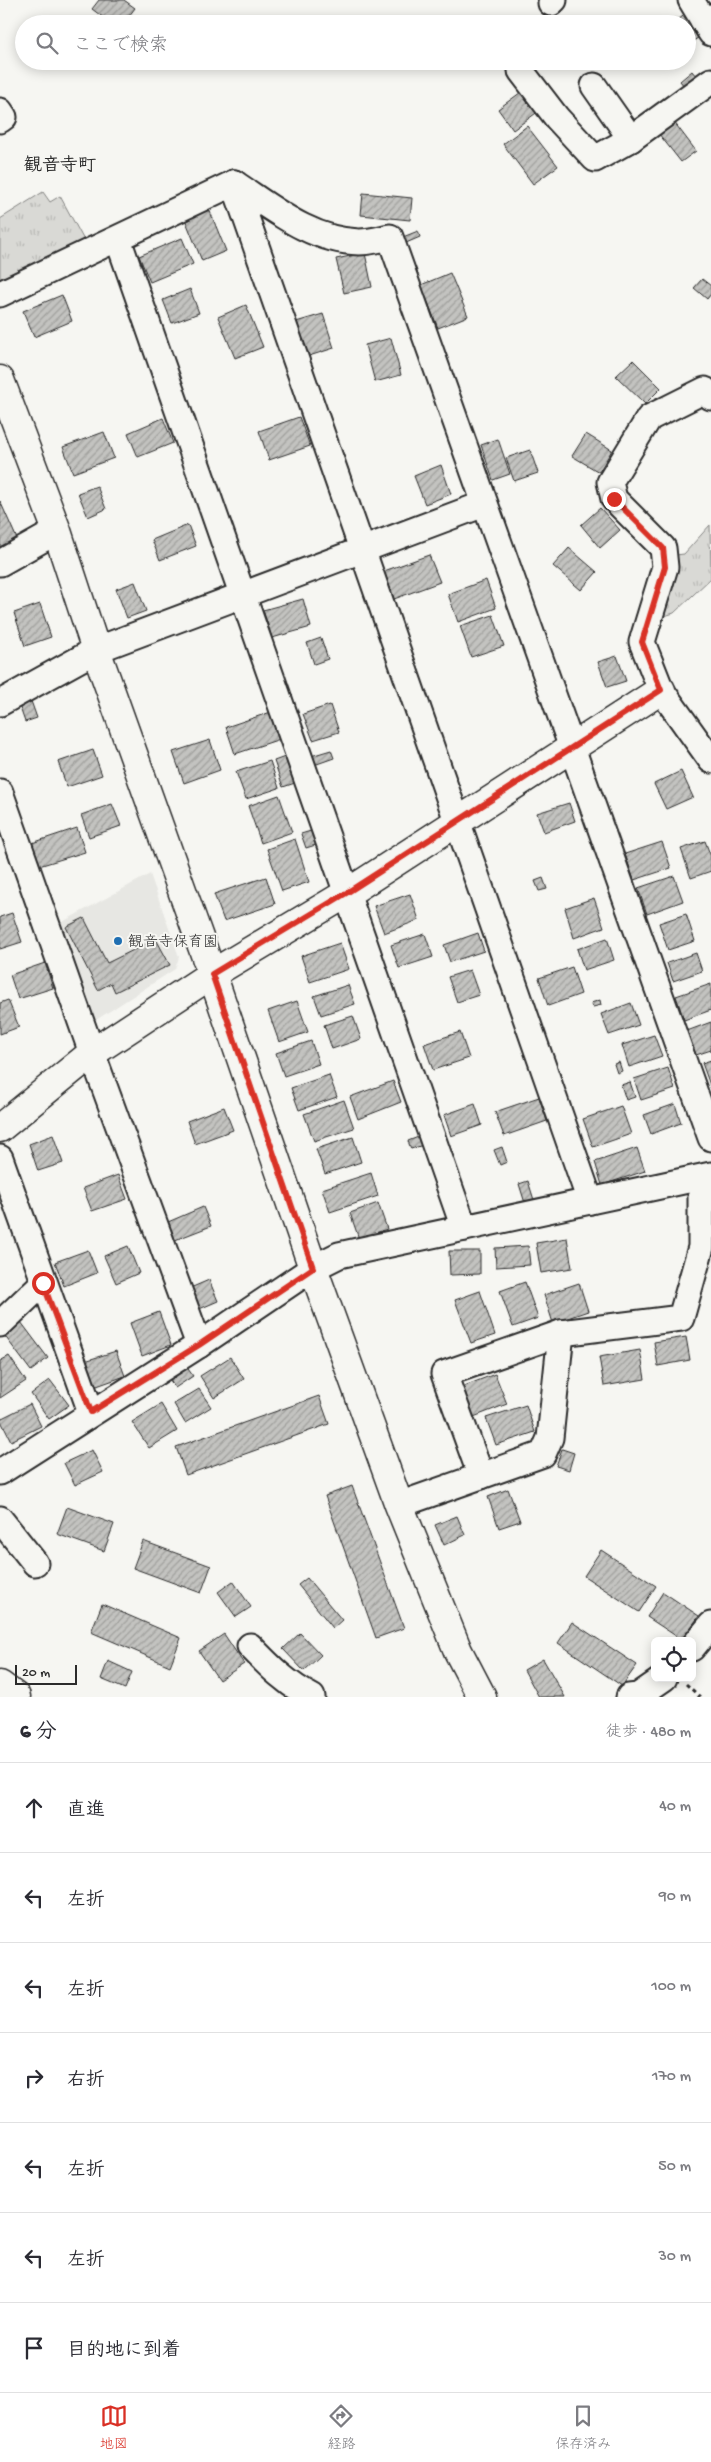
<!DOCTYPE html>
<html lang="ja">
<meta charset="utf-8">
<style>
:root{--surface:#fff;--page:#f2f2f3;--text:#2b2b33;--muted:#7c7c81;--line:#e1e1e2;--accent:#d93025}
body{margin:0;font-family:"Gochi Hand","Klee One",sans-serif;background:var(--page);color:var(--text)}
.controls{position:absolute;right:15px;bottom:15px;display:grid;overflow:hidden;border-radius:8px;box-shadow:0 2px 12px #0003}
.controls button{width:45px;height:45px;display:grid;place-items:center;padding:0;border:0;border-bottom:1px solid var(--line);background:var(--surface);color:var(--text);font:25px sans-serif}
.scale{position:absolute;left:15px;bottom:12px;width:62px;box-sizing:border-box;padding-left:5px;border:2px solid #2b2b2b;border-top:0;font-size:14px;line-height:18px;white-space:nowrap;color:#2b2b2b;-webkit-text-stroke:4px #f6f6f2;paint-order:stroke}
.stop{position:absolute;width:15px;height:15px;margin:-11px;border:4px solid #d93025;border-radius:50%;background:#fff}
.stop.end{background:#d93025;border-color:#fff;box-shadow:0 1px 5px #0008}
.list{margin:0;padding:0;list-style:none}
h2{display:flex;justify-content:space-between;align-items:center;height:65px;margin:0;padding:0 20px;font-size:21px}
h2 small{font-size:16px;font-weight:400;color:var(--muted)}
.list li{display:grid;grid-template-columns:32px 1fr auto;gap:15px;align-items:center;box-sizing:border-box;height:90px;padding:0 20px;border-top:1px solid var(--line)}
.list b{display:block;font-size:19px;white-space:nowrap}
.list em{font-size:16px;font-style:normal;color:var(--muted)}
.icon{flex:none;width:28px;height:28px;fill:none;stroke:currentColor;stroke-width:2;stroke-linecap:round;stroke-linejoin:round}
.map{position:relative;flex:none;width:711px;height:1697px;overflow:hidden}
.search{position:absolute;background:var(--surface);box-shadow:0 2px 12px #0003;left:15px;right:15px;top:15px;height:55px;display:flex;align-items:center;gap:12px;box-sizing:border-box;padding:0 18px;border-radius:28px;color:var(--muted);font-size:19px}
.sheet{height:695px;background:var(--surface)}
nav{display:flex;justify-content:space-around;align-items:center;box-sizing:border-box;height:70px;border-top:1px solid var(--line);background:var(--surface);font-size:14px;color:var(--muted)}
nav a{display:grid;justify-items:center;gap:2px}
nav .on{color:var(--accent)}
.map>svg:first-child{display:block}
.built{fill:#e7e7e3}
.grass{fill:url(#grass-tufts);stroke:#828280}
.building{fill:url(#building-hatch);stroke:#2b2b2b}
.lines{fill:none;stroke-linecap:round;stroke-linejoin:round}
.minor-casing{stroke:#2b2b2b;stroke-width:29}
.tertiary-casing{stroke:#2b2b2b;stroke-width:31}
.path{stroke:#2b2b2b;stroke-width:3;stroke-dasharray:4 4;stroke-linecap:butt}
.minor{stroke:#f6f6f2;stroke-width:25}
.tertiary{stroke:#f6f6f2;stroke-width:28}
.route{stroke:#d93025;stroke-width:6}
.poi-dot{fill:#1f6fb2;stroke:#f6f6f2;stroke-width:2}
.labels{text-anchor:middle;stroke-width:4;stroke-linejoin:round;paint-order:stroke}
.poi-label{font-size:15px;fill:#2b2b2b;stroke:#f6f6f2;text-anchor:start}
.quarter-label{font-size:18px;font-weight:bold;fill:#2b2b2b;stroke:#f6f6f2}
</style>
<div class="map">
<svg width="711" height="1697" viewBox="0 0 711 1697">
<defs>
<pattern id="grass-tufts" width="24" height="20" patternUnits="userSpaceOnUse" patternTransform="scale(1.25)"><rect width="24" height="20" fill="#d9d9d5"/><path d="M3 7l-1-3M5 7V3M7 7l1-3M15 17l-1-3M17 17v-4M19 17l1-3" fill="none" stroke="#babab7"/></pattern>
<pattern id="building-hatch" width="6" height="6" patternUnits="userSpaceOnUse" patternTransform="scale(1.25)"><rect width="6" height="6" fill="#c3c3c0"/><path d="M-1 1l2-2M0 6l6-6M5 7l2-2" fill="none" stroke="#9f9f9c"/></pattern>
</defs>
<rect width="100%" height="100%" fill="#f6f6f2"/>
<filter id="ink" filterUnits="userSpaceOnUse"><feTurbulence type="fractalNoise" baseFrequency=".02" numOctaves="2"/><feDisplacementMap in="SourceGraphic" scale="10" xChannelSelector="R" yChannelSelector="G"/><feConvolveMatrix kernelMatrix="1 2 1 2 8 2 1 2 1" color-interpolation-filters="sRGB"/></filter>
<g filter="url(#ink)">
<path class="built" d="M150 874 179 957 175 969 96 1020 89 1019 57 925Z"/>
<g class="grass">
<path d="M43 192 50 202 60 196 86 244 0 284V219Z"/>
<path d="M710 525 711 578 674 613 661 617 676 555 684 554Z"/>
</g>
<g class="building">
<path d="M99 0H124L135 8 123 24H112L92 9Z"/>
<path d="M683 16 698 38 687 45V24H673Z"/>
<path d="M692 71 700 81 688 91 680 81Z"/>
<path d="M528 87 543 108 513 130 498 109Z"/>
<path d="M671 118 696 151 681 162 655 129Z"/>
<path d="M527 126 558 166 533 184 503 144Z"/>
<path d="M363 193 412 198 410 220 361 215Z"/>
<path d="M209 209 226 251 202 261 185 219Z"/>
<path d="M418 231 420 237 406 243 403 237Z"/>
<path d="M182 238 193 264 150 282 139 256Z"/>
<path d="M365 253 372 287 344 293 336 259Z"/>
<path d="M450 273 468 316 438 328 421 285Z"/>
<path d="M702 279 711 286V294L707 299 694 288Z"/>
<path d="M190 289 199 313 172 323 163 300Z"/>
<path d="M62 295 72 321 34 337 23 311Z"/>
<path d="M246 305 263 347 235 358 218 317Z"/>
<path d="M323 314 334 348 306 357 296 322Z"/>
<path d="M391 338 401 375 375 382 365 345Z"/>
<path d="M633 360 661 388 645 404 616 376Z"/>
<path d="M299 417 310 446 269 460 259 431Z"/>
<path d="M163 418 173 443 138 457 128 433Z"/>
<path d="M104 432 114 458 73 473 63 447Z"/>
<path d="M586 434 612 450 599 472 572 456Z"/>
<path d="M498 439 510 474 493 480 481 445Z"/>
<path d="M530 450 538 473 514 481 506 458Z"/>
<path d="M441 465 451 494 425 504 414 476Z"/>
<path d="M97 486 106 509 88 517 78 493Z"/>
<path d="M0 501 17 539 0 547Z"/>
<path d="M600 508 620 530 600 548 581 525Z"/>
<path d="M188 525 196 546 160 560 152 540Z"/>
<path d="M569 548 597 572 581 590 553 566Z"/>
<path d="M429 555 440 582 394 599 384 571Z"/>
<path d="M486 580 496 608 458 622 448 594Z"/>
<path d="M135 582 146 611 127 618 116 589Z"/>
<path d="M303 599 311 627 272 638 263 610Z"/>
<path d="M40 604 51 637 25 646 14 613Z"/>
<path d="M493 615 504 646 471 657 460 626Z"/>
<path d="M321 638 328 659 314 664 307 643Z"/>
<path d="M617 656 626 681 607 687 598 662Z"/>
<path d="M31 701 37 718 25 722 19 705Z"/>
<path d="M330 705 339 732 313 740 303 714Z"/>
<path d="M271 712 280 739 235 754 226 727Z"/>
<path d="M210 740 220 770 184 783 173 752Z"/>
<path d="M93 750 102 775 67 787 58 762Z"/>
<path d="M331 750 334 758 314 765 311 756Z"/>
<path d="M285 757 295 783 283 787 274 761Z"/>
<path d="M270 761 279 788 246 799 236 772Z"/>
<path d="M681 771 693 797 666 809 654 784Z"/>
<path d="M279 795 292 832 261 843 248 806Z"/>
<path d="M569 803 575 821 544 832 537 813Z"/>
<path d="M112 804 121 826 89 837 81 815Z"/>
<path d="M77 828 85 852 39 866 32 843Z"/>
<path d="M314 830 319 844 306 848 301 834Z"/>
<path d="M295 839 309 882 282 891 267 849Z"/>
<path d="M705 841 711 857V871L691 878 681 849Z"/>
<path d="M662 842 671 868 634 880 625 854Z"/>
<path d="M674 876 683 901 647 914 638 888Z"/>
<path d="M266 877 275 904 224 921 214 894Z"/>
<path d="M543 878 547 889 539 891 535 881Z"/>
<path d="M410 894 419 920 384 933 374 906Z"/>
<path d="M594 898 604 927 574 938 565 908Z"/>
<path d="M12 913 22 942 0 949V917Z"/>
<path d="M686 914 695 941 668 950 659 923Z"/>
<path d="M84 918 107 963 156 939 170 965 115 992 111 983 98 990 66 927Z"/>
<path d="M478 933 484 951 450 962 444 945Z"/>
<path d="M425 934 433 957 399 968 391 945Z"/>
<path d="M607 938 614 960 584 970 577 949Z"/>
<path d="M340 943 349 969 310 982 301 956Z"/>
<path d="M696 953 702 971 673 981 667 963Z"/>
<path d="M45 963 53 988 18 999 10 975Z"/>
<path d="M572 967 581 994 548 1006 539 978Z"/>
<path d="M470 970 479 995 457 1002 448 977Z"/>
<path d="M711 984V1010L684 1020 676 996Z"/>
<path d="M348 985 355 1004 321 1015 314 996Z"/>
<path d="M8 1000 19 1027 0 1034V1003Z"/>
<path d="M600 1000 601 1005 593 1007 591 1003Z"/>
<path d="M297 1001 308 1032 279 1042 268 1011Z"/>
<path d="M631 1003 639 1025 609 1035 601 1014Z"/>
<path d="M353 1016 361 1039 332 1049 324 1025Z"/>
<path d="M711 1022V1050L696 1055 687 1031Z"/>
<path d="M460 1032 469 1058 433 1070 424 1044Z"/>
<path d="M654 1035 662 1056 629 1067 622 1045Z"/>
<path d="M311 1041 319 1064 284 1076 276 1053Z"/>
<path d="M711 1060V1088L702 1063Z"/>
<path d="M619 1062 622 1071 617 1073 614 1064Z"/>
<path d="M668 1068 675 1089 641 1100 634 1079Z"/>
<path d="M329 1075 337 1097 299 1110 291 1088Z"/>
<path d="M393 1081 401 1102 358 1119 350 1097Z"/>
<path d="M630 1082 635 1097 626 1100 621 1085Z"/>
<path d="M539 1097 547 1121 504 1136 495 1112Z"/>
<path d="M344 1100 354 1128 314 1141 304 1114Z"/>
<path d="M475 1104 482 1125 451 1136 444 1115Z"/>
<path d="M675 1104 681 1123 651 1134 644 1115Z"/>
<path d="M621 1106 631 1134 593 1147 583 1119Z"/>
<path d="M224 1107 233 1130 195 1144 187 1121Z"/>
<path d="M53 1135 63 1163 38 1171 29 1144Z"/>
<path d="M421 1136 423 1145 411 1149 408 1141Z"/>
<path d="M353 1137 361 1162 325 1174 316 1149Z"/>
<path d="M502 1147 507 1162 500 1165 494 1150Z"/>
<path d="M637 1148 645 1171 602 1185 595 1162Z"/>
<path d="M371 1173 378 1196 330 1212 322 1189Z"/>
<path d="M118 1175 127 1199 92 1211 83 1188Z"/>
<path d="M528 1181 534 1200 525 1203 519 1184Z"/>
<path d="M378 1203 387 1229 359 1239 350 1213Z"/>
<path d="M203 1207 211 1226 175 1240 168 1222Z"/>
<path d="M567 1238 572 1268 541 1273 536 1243Z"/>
<path d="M128 1246 139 1273 116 1283 104 1256Z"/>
<path d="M528 1246 530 1265 496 1267 495 1248Z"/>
<path d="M88 1250 97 1273 64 1286 55 1262Z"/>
<path d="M449 1251H480V1274L450 1275Z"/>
<path d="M209 1280 218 1301 197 1310 188 1289Z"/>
<path d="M525 1282 538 1318 513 1327 500 1291Z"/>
<path d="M579 1283 588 1311 553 1323 544 1295Z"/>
<path d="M480 1291 495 1335 471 1343 455 1300Z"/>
<path d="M159 1312 171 1345 142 1356 130 1323Z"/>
<path d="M21 1322 48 1358 31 1371 4 1335Z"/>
<path d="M686 1337 690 1360 658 1366 654 1342Z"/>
<path d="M640 1350 645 1379 604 1386 599 1357Z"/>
<path d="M116 1351 125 1376 94 1387 85 1361Z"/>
<path d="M9 1356 26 1381 0 1398V1361Z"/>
<path d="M230 1357 244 1379 214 1398 200 1376Z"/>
<path d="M186 1366 193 1376 175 1388 168 1377Z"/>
<path d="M495 1374 507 1404 471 1418 459 1388Z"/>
<path d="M50 1380 69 1405 49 1419 31 1394Z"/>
<path d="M199 1389 211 1407 185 1423 174 1404Z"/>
<path d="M319 1396 329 1424 186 1475 176 1447Z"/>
<path d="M30 1404 41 1426 11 1441 0 1419Z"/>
<path d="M161 1404 177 1431 149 1448 132 1422Z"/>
<path d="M526 1405 535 1432 496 1445 486 1418Z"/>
<path d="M562 1449 574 1453 569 1470 556 1466Z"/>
<path d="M92 1450 103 1472 75 1485 64 1463Z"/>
<path d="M352 1486 404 1628 376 1638 325 1496Z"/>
<path d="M508 1489 520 1521 499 1528 488 1497Z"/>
<path d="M67 1507 114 1524 104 1551 57 1534Z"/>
<path d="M457 1516 465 1535 444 1545 435 1525Z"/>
<path d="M143 1541 211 1566 201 1593 133 1568Z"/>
<path d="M601 1550 656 1586 639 1612 584 1576Z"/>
<path d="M307 1578 342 1620 333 1628 298 1585Z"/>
<path d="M233 1581 251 1607 236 1617 218 1592Z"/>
<path d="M663 1592 699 1616 682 1640 647 1617Z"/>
<path d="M102 1604 181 1638 170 1666 91 1632Z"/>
<path d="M572 1622 637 1665 622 1686 558 1643Z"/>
<path d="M300 1633 321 1655 304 1671 283 1649Z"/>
<path d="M224 1634 244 1664 219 1680 199 1651Z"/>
<path d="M543 1659 565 1697H539L524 1670Z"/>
<path d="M108 1661 132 1672 125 1689 101 1679Z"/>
</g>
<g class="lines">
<g class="minor-casing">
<g id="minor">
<path d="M691 0 703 20"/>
<path d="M551 3 554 0"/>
<path d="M711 17 703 20 711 33"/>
<path d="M521 71 557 118 595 159 631 139 711 81"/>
<path d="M594 86 631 139"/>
<path d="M0 111 4 117 0 120"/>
<path d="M234 183C272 208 311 241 359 242 369 242 380 239 390 237L711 1138"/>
<path d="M234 183 590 1201"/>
<path d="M118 239 464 1228"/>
<path d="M0 294 234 183"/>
<path d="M711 397 705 390 649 418 610 482 614 499 663 548 665 567 642 642 661 690 711 760"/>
<path d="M0 563 57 531"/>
<path d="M0 703 96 650 484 504"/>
<path d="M0 792 92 1053 199 1345"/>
<path d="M0 1158 91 1412"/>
<path d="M0 1324 43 1283"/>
<path d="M0 1472 199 1345 313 1268 339 1255 711 1175"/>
<path d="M481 1476 444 1374 561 1333 681 1318 701 1247V1179"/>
<path d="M399 1505 543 1454 550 1438 561 1333"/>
<path d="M0 1519 35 1563"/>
<path d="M250 1646C269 1666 287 1684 312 1697"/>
<path d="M692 1648 711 1625"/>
<path d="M629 1697 638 1696 664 1678"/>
</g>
</g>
<g class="tertiary-casing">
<g id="tertiary">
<path d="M0 380 57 531 96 650 212 974 313 1268 399 1505 458 1651 482 1697"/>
<path d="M0 1128 92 1053 212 974 349 892 661 690"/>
<path d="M0 1685 16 1697"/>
</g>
</g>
<path class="path" d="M686 1684 700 1697"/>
<use href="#minor" class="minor"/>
<use href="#tertiary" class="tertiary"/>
</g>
</g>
<g class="lines" filter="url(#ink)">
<path class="route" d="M43 1283 91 1412 199 1345 313 1268 212 974 348 892 661 690 642 642 665 567 663 548 614 499"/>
</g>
<circle class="poi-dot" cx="118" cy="941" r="5"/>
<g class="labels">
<g class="poi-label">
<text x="128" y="946">観音寺保育園</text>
</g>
<g class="quarter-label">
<text x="60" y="170">観音寺町</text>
</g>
</g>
</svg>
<div class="controls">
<button><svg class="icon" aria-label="locate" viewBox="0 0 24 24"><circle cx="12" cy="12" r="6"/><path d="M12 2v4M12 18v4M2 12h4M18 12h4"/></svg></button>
</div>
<div class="scale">20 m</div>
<div class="stop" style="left:43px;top:1283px"></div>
<div class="stop end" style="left:614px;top:499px"></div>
<div class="search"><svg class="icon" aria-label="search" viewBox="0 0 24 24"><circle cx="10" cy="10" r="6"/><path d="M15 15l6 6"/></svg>ここで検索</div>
</div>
<section class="sheet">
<h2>6 分<small>徒歩 · 480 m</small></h2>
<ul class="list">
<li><svg class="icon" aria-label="ahead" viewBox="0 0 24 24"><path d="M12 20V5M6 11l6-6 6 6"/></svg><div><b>直進</b></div><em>40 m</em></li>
<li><svg class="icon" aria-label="left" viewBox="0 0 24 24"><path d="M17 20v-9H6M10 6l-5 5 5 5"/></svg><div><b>左折</b></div><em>90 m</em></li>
<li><svg class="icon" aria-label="left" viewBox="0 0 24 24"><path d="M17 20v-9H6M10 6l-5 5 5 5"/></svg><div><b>左折</b></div><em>100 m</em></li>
<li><svg class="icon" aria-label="right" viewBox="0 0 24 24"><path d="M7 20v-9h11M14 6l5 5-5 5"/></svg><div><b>右折</b></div><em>170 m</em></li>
<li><svg class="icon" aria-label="left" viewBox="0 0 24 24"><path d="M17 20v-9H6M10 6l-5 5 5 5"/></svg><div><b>左折</b></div><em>50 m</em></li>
<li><svg class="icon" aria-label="left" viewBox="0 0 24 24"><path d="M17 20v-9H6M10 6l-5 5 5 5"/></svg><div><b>左折</b></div><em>30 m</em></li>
<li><svg class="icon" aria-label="arrive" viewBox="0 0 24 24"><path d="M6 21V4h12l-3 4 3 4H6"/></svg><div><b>目的地に到着</b></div></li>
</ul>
</section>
<nav>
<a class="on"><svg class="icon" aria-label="map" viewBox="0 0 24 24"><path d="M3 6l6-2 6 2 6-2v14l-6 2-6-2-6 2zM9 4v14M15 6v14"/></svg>地図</a>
<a><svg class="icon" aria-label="directions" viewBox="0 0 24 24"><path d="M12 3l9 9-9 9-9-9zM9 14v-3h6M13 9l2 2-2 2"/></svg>経路</a>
<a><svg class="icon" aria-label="saved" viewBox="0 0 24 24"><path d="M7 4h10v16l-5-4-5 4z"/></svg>保存済み</a>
</nav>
